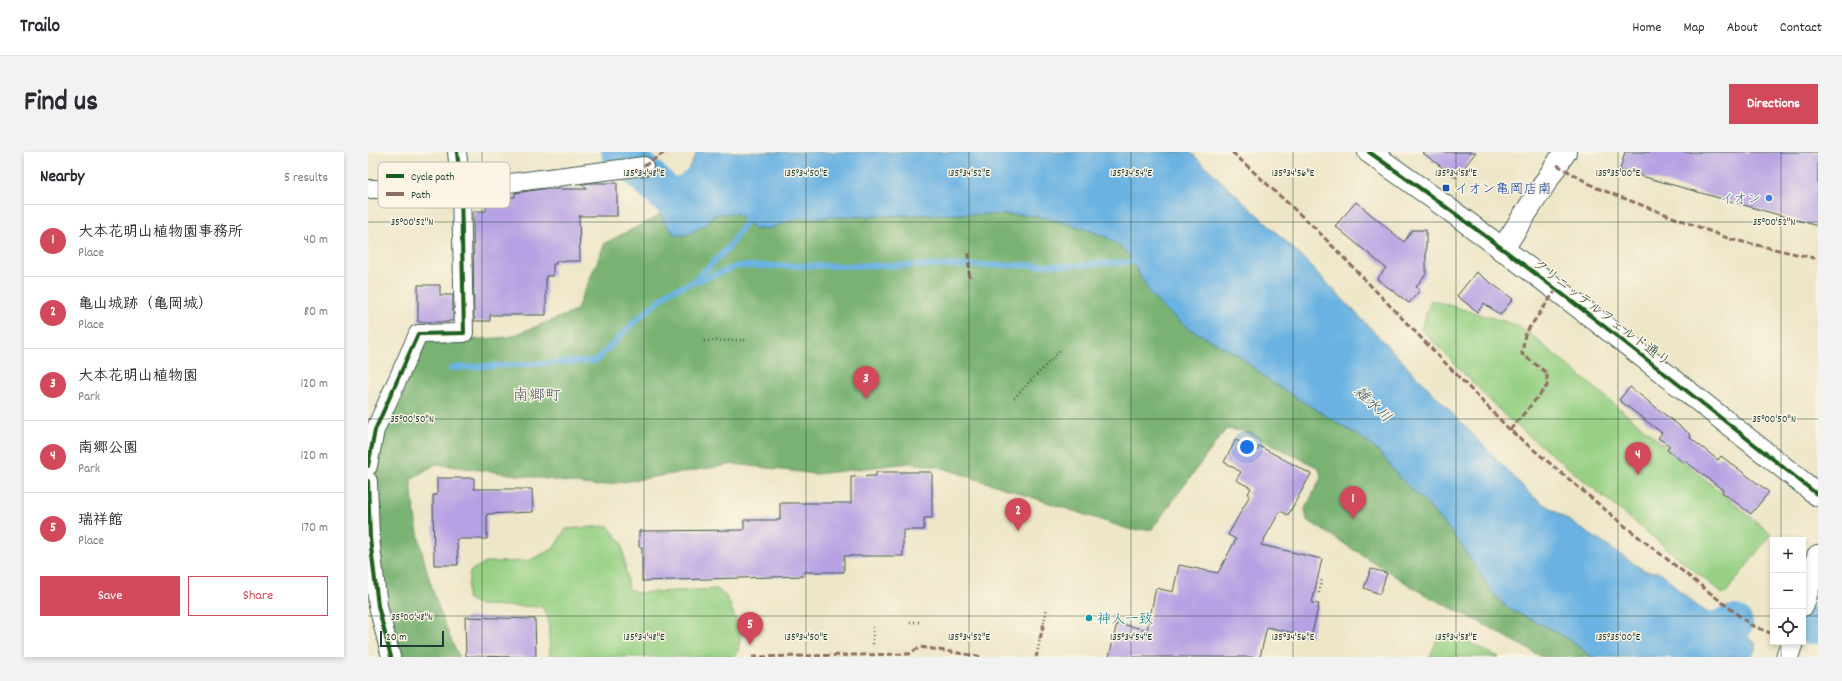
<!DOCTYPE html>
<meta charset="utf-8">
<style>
:root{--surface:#fff;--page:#f2f2f3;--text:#2b2b33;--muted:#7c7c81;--line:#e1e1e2;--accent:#d1495b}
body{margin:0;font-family:Dekko,"Klee One",sans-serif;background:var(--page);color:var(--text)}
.controls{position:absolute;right:12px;bottom:12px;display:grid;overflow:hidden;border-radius:0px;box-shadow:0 2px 6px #0003}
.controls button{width:36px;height:36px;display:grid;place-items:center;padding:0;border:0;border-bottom:1px solid var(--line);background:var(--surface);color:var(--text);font:20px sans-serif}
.scale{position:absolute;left:12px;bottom:10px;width:64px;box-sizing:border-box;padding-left:4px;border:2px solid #1f3d34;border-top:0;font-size:11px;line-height:14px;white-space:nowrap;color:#1f3d34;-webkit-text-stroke:3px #fcf5e5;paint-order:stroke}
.you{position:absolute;left:879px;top:295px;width:14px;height:14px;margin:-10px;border:3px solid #fff;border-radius:50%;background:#1a73e8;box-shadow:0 0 0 6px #1a73e833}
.badge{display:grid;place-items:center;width:26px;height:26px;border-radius:50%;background:var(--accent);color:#fff;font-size:13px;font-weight:700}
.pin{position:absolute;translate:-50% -33px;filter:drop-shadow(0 1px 2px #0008)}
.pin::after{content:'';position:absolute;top:21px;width:14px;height:12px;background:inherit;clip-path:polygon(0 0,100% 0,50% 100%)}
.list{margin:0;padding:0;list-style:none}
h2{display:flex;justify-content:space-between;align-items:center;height:52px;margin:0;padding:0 16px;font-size:17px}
h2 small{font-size:13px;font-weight:400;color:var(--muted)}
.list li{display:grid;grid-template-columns:26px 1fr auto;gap:12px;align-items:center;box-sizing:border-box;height:72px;padding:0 16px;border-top:1px solid var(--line)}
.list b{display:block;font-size:15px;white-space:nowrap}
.list p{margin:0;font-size:13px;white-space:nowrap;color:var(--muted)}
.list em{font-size:13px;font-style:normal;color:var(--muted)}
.actions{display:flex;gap:8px;padding:12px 16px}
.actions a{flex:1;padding:9px 0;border:1px solid var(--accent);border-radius:0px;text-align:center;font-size:14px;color:var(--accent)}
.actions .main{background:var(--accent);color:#fff}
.icon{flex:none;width:22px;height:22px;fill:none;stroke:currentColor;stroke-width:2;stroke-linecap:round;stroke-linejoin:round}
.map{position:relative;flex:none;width:1450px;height:505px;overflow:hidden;border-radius:0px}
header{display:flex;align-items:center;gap:24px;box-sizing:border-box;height:56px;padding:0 20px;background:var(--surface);border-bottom:1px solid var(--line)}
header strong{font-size:19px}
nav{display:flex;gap:22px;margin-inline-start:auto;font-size:14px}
.intro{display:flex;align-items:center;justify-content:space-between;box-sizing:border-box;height:96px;padding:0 24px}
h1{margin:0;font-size:28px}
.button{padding:10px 18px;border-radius:0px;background:var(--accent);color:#fff;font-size:14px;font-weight:700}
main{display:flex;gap:24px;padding:0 24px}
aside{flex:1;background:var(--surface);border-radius:0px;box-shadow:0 2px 6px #0003}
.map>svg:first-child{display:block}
.green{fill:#97d084;stroke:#5b865c}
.forest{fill:#79b272;stroke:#4c7853}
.water{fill:#6bb2e2;stroke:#45788b}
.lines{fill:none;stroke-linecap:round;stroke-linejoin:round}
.stream{stroke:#6bb2e2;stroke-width:6}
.river{stroke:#6bb2e2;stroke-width:38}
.building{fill:#b5a1e3}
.minor-casing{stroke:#3e564a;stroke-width:20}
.tertiary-casing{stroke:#3e564a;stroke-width:24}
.primary-casing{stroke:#3e564a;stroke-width:24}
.path{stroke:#3e564a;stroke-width:2.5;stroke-dasharray:1 3;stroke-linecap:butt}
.minor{stroke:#fff;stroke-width:18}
.tertiary{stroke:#fff;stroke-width:22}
.primary{stroke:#fff;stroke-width:22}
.quiet{stroke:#8d6e63;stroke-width:3;stroke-dasharray:6 3;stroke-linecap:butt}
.cycleway-casing{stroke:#fcf5e5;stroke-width:6}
.cycleway{stroke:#1b5e20;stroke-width:4}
.ticks{fill:none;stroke:#1f3d34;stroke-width:1;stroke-opacity:0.45}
.transit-dot{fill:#1a4fb4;stroke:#fcf5e5;stroke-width:1.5}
.shop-dot{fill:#3f7fe0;stroke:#fcf5e5;stroke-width:1.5}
.culture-dot{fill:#0f9aa8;stroke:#fcf5e5;stroke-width:1.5}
.labels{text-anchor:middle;stroke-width:3;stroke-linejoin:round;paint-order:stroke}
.transit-label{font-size:14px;fill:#164399;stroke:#fcf5e5;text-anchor:start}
.shop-label{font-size:14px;fill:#366cbe;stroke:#fcf5e5;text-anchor:end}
.street-label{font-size:14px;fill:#1f3d34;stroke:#fcf5e5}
.culture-label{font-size:14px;fill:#0d838f;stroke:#fcf5e5;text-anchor:start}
.water-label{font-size:15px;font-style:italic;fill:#325a60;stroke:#fcf5e5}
.quarter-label{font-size:16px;fill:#546071;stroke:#fcf5e5}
.key{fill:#fcf5e5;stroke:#babeb0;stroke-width:1}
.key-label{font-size:11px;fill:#1f3d34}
.ticks-label{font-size:10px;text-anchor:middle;fill:#1f3d34;stroke:#fcf5e5;stroke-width:3;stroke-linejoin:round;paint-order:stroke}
</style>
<header>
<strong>Trailo</strong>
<nav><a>Home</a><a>Map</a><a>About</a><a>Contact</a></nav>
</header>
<div class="intro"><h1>Find us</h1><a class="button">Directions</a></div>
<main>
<aside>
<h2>Nearby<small>5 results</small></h2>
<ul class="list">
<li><span class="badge">1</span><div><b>大本花明山植物園事務所</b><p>Place</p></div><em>40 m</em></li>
<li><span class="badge">2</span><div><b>亀山城跡（亀岡城）</b><p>Place</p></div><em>80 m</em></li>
<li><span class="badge">3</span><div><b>大本花明山植物園</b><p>Park</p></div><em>120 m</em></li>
<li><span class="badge">4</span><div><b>南郷公園</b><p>Park</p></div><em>120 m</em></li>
<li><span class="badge">5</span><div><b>瑞祥館</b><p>Place</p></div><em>170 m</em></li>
</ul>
<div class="actions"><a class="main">Save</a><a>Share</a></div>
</aside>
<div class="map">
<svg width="1450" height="505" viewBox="0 0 1450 505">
<rect width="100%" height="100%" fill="#fcf5e5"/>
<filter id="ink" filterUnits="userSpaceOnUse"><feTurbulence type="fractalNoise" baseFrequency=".025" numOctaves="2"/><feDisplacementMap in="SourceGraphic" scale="8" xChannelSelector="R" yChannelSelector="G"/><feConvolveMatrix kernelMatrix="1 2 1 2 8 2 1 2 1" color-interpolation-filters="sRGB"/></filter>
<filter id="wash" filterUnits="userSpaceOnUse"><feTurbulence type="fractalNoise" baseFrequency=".012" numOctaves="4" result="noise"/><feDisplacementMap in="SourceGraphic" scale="16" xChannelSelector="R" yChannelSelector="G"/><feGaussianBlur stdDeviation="0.9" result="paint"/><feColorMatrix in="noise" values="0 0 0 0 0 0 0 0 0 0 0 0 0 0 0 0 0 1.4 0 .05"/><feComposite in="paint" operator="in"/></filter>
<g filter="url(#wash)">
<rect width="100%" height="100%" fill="#ede6c7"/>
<g class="green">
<path d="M1063 148 1152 174 1403 382 1356 443 1137 264 1053 177Z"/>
<path d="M240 374 254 391 260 436 268 441 349 437 359 445 373 481 370 500 366 505H182L180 465 174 455 111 453 99 446 102 419 119 410 160 409 185 397 198 377Z"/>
<path d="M1083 482 1131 505H1062L1070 485Z"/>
</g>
<path class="forest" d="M294 58 296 70 307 83 339 72 345 63 368 61 387 77H399L431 66 587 62 657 63 680 66 721 78 740 86 755 97 761 104 772 125 794 155 820 176 870 203 903 230 994 286 1012 301 1032 326 1059 352 1090 388 1131 449 1141 457 1160 465 1199 486 1224 505H1174L1117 473 1054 441 939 368 937 357 953 326 951 316 875 279 858 277 784 377 763 378 572 315 541 311 448 322 366 312 230 334 68 312 43 327C47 387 65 450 91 505H35L16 450 7 388 8 312 15 283 56 190 102 188 141 185 208 159 237 91 289 65Z"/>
<path class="water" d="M329 0H822L928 99 1164 344 1277 419 1291 420 1295 422C1307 434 1318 446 1332 456 1351 468 1370 477 1387 491V498L1383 505H1224L1199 486 1179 475 1141 457 1124 440 1090 388 1059 352 1032 326 1012 301 994 286 903 230 870 203 820 176 794 155 783 143 761 104 755 97 740 86 721 78 680 66 657 63 587 62 431 66 399 77H387L368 61 345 63 339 72 318 83H307L294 67 296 47C311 35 321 17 329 0Z"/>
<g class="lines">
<g class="stream">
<path d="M326 129 361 95 378 69"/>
<path d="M83 216 228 209 265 171 302 139 370 114 713 113 764 110"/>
</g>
<g class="river">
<path d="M252 0 300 44 318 43 344 21"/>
<path d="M1443 473H1450"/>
<path d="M1312 490 1366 472"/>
</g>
</g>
<g id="blocks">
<g class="building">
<path d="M1054 0H1108L1088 26Z"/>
<path d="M1257 0H1450V74L1252 18Z"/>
<path d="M222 31H249V64H211L212 109H188V112H185V124H178V163H122V169H106L105 59H118V45H147V41L174 37H219L213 32Z"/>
<path d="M988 50 1036 90 1044 78H1058V122L1048 135 1052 138 1041 151 1009 127 1018 116 967 74Z"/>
<path d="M1108 120 1145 147 1132 163 1116 151 1110 160 1089 144Z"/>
<path d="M50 133H72V143H85V169H81V170H50Z"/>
<path d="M1262 235 1323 283 1322 286 1350 308 1353 304 1401 340 1383 362 1354 340 1355 338 1317 309 1316 311 1299 298 1302 294 1290 286 1294 281 1251 248Z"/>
<path d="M868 288 889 299 891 294 943 322 920 363 912 359 893 393 954 407 944 451 951 452 943 485 899 475 892 505H741L749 471 779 478 788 436 805 440 811 413 850 421 868 387 860 383 882 343 880 342 883 336 868 328 873 320 856 310Z"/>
<path d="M508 320H564V366H556V378H535V404H476V420H436V424L274 429V395H271V379L376 378V368H412V351H483V325L508 324Z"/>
<path d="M69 326H106V337H164L165 360 119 362V387H89L90 413H66L65 343H69Z"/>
<path d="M1003 417 1019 421 1012 442 996 436Z"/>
<path d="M97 465 167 467 168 505 98 504Z"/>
</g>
</g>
</g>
<g filter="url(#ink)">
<use href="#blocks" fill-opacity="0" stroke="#3e564a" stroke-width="1"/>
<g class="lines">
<g class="minor-casing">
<g id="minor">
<path d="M0 37H93L276 14"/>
<path d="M0 314 7 278 50 182 96 181 93 37 89 0"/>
<path d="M0 329 2 386 10 454 23 505"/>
</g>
</g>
<g class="tertiary-casing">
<g id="tertiary">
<path d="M1001 0C1155 108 1303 226 1450 343"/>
<path d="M1134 98 1197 0"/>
</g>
</g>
<g class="primary-casing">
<g id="primary">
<path d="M1435 453 1450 404"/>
<path d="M1419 505 1424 490"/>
</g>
</g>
<g class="path">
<path d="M336 189 377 188"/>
<path d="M646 246 692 199"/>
<path d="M951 441 954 426"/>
<path d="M542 470H551"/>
<path d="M676 471 679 456"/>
<path d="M505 475V493"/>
<path d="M669 502 672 487"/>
</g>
<use href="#minor" class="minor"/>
<use href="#tertiary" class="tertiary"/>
<use href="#primary" class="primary"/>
<g class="quiet">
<path d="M864 0 948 77 1142 278 1258 375 1383 473 1405 482"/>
<path d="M1189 13 1229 36 1362 87 1450 107"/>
<path d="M276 14 297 0"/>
<path d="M601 101V125"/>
<path d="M1142 278 1179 234V221L1154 202 1157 182 1188 138"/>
<path d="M672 487 676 471"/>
<path d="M384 505 541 502 552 495 615 505"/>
<path d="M668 505 669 502"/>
</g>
<g class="cycleway-casing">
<g id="cycleway">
<path d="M1001 0C1155 108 1303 226 1450 343"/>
<path d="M0 314 7 278 50 182 96 181 93 37 89 0"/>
<path d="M0 329 2 386 10 454 23 505"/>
</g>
</g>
<use href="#cycleway" class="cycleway"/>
</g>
</g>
<path class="ticks" d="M114 0V505M276 0V505M438 0V505M601 0V505M763 0V505M925 0V505M1088 0V505M1250 0V505M1413 0V388M0 70H1450M0 267H1450M0 464H1405M1435 464H1450M1413 490V505"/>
<rect class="transit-dot" x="1074" y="32" width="8" height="8" rx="2"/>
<circle class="shop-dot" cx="1401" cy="46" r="4"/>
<circle class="culture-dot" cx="721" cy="466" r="4"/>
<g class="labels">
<g class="transit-label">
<text x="1086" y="41">イオン亀岡店南</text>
</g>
<g class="shop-label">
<text x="1393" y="51">イオン</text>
</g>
<g class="street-label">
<text transform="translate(1234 160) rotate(37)" y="5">クリニッテルフェルド通り</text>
</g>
<g class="culture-label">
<text x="729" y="471">神人一致</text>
</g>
<g class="water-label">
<text transform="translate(1005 252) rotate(43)" y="5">雑水川</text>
</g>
<g class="quarter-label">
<text x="169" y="248">南郷町</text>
</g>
</g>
<rect x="10" y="10" width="132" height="46" rx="6" class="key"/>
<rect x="18" y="22" width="18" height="4" fill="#1b5e20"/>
<rect x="18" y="40" width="18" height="4" fill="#8d6e63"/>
<g class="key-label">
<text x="43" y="28">Cycle path</text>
<text x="43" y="46">Path</text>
</g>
<g class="ticks-label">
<text x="276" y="24">135°34'48"E</text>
<text x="438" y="24">135°34'50"E</text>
<text x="601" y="24">135°34'52"E</text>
<text x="763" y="24">135°34'54"E</text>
<text x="925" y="24">135°34'56"E</text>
<text x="1088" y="24">135°34'58"E</text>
<text x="1250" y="24">135°35'00"E</text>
<text x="44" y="73">35°00'52"N</text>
<text x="1406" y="73">35°00'52"N</text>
<text x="44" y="270">35°00'50"N</text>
<text x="1406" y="270">35°00'50"N</text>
<text x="44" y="468">35°00'48"N</text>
<text x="276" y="488">135°34'48"E</text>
<text x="438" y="488">135°34'50"E</text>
<text x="601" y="488">135°34'52"E</text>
<text x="763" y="488">135°34'54"E</text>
<text x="925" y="488">135°34'56"E</text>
<text x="1088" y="488">135°34'58"E</text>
<text x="1250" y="488">135°35'00"E</text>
</g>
</svg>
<div class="controls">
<button>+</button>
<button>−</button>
<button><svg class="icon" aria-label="locate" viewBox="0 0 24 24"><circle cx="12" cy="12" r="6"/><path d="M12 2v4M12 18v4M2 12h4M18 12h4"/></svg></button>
</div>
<div class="scale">20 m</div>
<div class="you"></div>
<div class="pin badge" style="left:985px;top:367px">1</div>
<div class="pin badge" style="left:650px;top:379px">2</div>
<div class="pin badge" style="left:498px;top:247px">3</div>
<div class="pin badge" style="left:1270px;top:323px">4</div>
<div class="pin badge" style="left:382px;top:493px">5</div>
</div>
</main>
